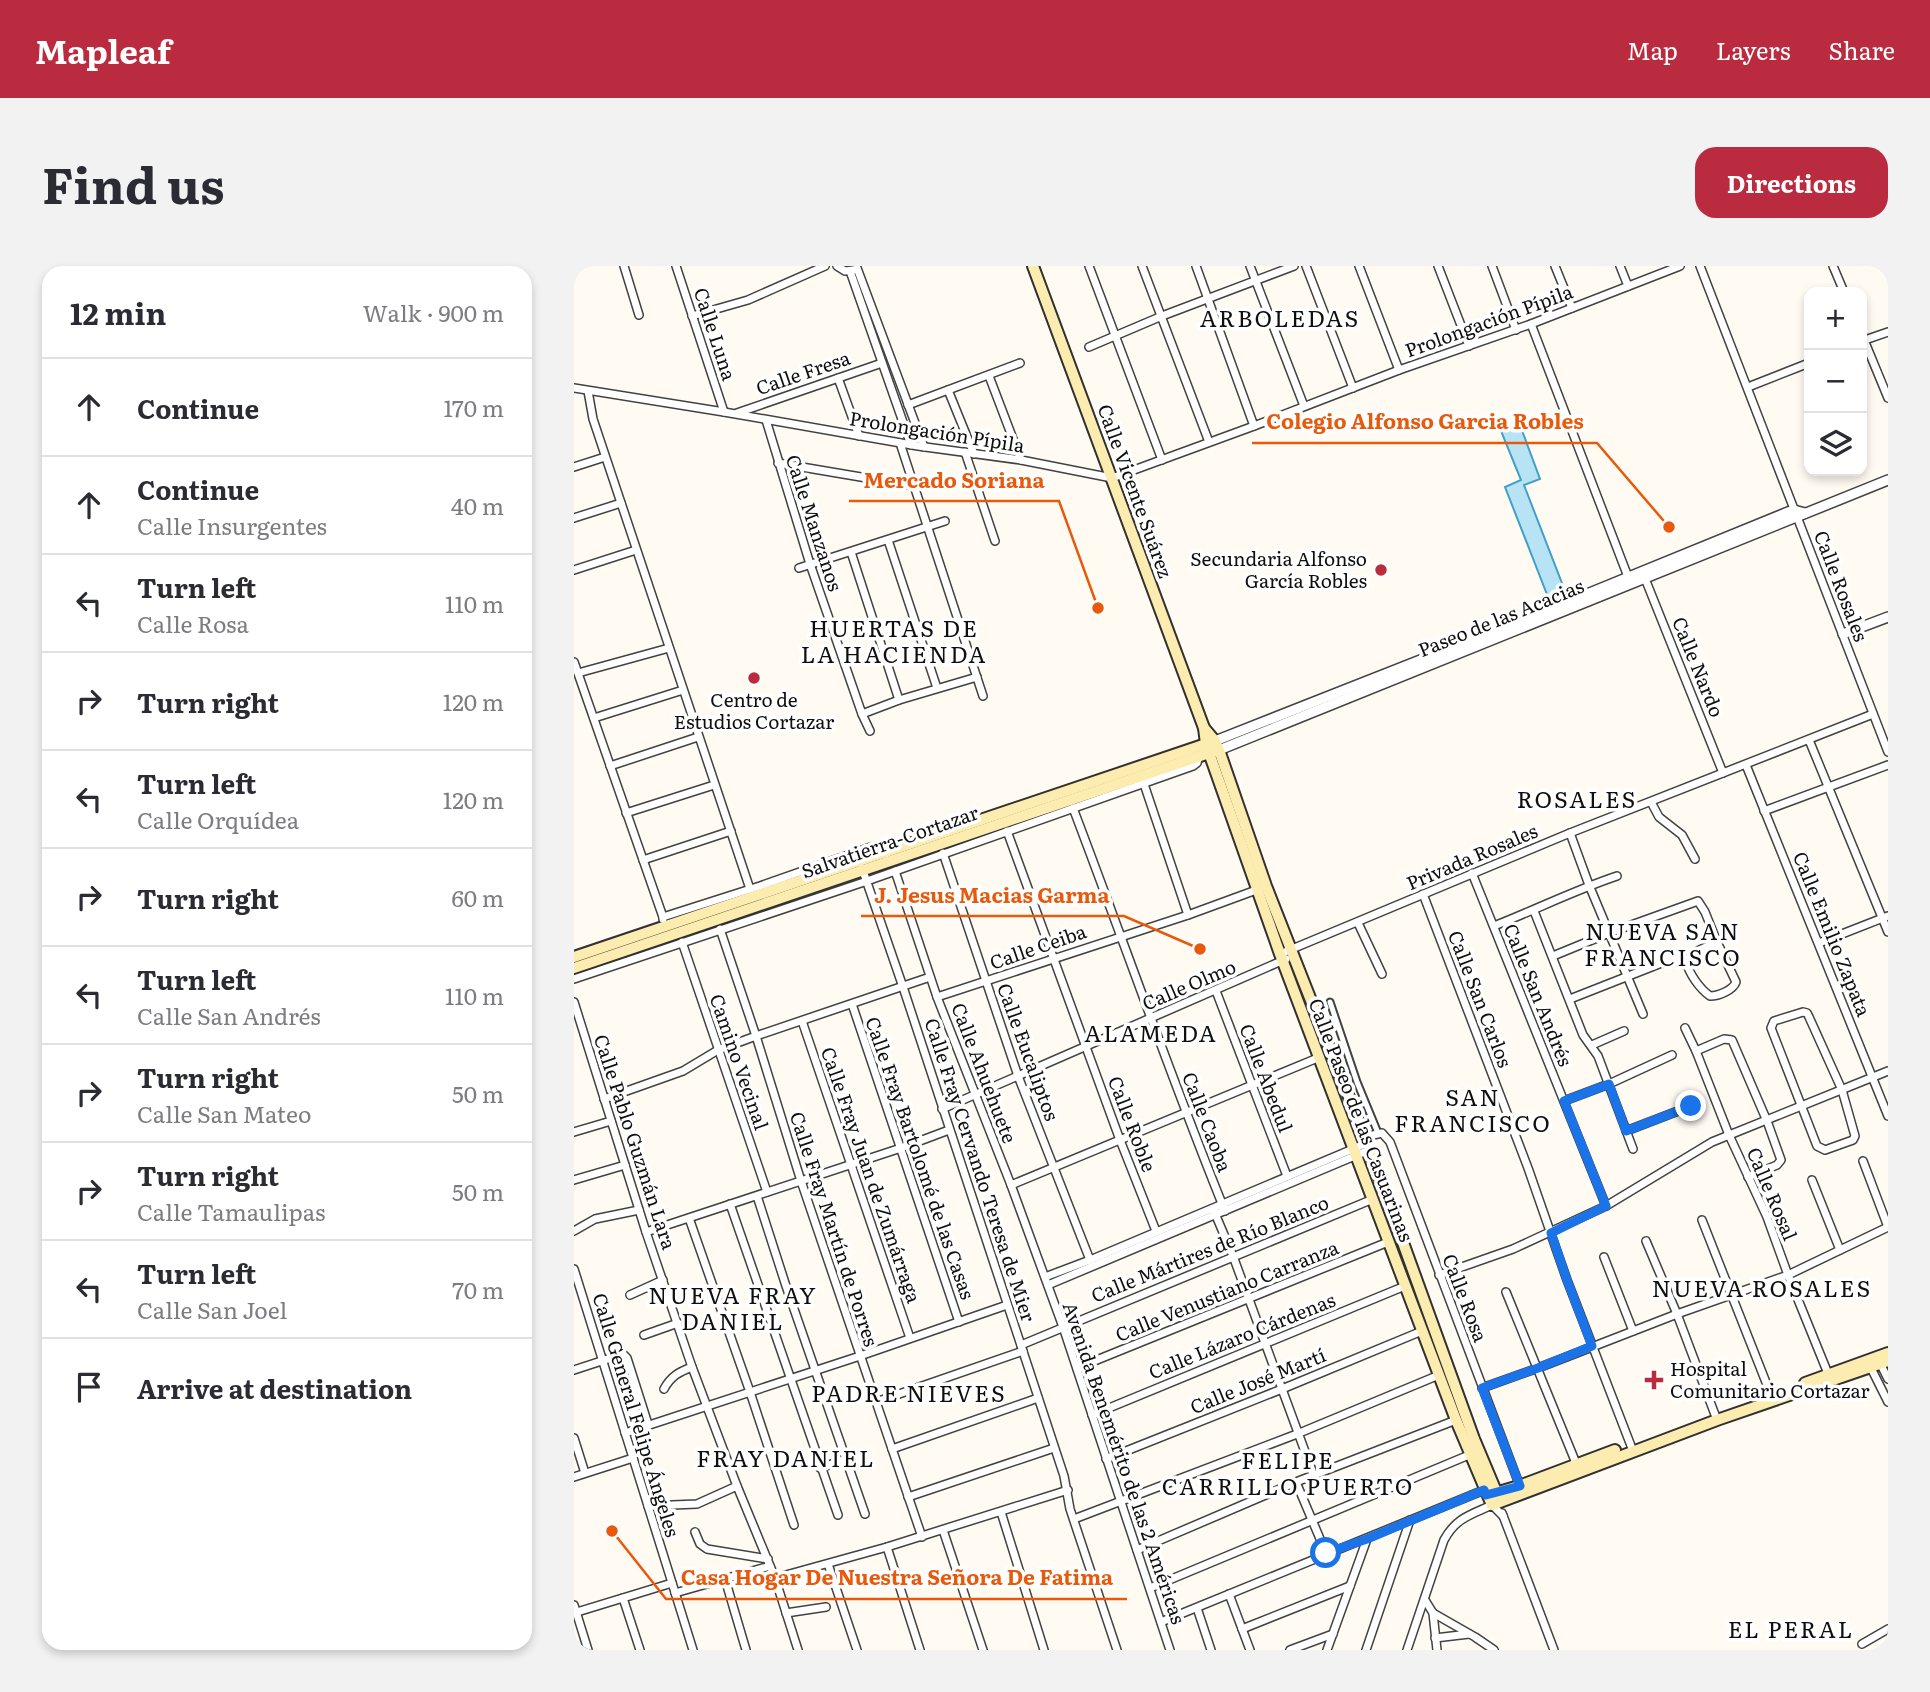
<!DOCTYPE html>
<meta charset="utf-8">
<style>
:root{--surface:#fff;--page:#f2f2f3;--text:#2b2b33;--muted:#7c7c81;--line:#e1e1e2;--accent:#bb2b3f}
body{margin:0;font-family:Literata,serif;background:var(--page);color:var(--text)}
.controls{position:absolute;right:21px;top:21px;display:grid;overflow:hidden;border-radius:14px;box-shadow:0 4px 10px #0003}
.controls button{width:63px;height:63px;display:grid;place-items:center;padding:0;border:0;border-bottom:2px solid var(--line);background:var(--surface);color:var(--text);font:35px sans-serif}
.stop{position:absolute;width:21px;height:21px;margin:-16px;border:5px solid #1a73e8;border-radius:50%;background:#fff}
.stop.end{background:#1a73e8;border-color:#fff;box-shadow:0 2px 7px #0008}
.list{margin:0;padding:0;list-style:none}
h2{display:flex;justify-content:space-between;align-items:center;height:91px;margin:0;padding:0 28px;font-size:30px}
h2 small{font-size:23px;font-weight:400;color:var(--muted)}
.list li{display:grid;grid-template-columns:46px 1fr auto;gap:21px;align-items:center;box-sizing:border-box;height:98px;padding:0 28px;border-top:2px solid var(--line)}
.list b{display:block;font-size:26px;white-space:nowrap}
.list p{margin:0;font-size:23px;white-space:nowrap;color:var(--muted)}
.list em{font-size:23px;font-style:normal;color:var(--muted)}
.icon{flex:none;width:38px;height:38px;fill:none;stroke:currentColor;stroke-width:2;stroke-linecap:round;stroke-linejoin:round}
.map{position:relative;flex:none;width:1314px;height:1384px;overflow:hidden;border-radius:21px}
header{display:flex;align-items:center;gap:42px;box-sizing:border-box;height:98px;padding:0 35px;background:var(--accent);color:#fff}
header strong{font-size:33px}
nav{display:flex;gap:38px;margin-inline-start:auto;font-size:24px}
.intro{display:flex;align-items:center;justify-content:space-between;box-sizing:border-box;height:168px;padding:0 42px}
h1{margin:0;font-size:49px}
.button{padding:18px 32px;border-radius:21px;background:var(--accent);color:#fff;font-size:24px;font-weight:700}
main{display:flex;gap:42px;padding:0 42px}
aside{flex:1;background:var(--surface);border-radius:21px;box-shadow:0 4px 10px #0003}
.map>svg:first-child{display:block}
.water{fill:#b8e3f4;stroke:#41a0c9;stroke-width:2}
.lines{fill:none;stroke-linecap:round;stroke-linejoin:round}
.pedestrian-casing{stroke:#424242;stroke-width:9}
.minor-casing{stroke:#424242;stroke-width:10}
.tertiary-casing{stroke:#424242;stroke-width:12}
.secondary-casing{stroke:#313131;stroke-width:14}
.pedestrian{stroke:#fff;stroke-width:5}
.minor{stroke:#fff;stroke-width:7}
.tertiary{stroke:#fff;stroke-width:9}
.secondary{stroke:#fcecaf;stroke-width:10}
.route{stroke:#1a73e8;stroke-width:9}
.poi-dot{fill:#bb2b3f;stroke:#fff;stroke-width:2.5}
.labels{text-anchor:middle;stroke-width:7;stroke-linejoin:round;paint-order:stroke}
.street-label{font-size:19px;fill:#0f0f0f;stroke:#fff}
.poi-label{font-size:19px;fill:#0f0f0f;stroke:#fff;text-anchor:end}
.quarter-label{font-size:23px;letter-spacing:2px;fill:#0f0f0f;stroke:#fff}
.leader{fill:none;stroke:#e8590c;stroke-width:2.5}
.callout-dot{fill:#e8590c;stroke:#fff;stroke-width:2.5}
.callout-label{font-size:21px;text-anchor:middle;font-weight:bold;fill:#e8590c;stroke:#fff;stroke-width:7;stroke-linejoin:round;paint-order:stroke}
</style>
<header>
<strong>Mapleaf</strong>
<nav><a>Map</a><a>Layers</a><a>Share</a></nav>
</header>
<div class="intro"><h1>Find us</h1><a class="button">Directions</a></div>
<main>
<aside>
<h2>12 min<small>Walk · 900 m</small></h2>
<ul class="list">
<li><svg class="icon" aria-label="ahead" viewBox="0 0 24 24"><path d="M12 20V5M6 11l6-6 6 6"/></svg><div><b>Continue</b></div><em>170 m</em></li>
<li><svg class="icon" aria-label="ahead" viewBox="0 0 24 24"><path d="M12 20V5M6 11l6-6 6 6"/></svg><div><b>Continue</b><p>Calle Insurgentes</p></div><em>40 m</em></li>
<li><svg class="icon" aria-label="left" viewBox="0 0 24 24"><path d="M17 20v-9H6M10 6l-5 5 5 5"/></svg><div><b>Turn left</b><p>Calle Rosa</p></div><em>110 m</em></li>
<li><svg class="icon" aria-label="right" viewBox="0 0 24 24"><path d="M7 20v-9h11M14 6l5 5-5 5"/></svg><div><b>Turn right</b></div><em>120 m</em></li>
<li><svg class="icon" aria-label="left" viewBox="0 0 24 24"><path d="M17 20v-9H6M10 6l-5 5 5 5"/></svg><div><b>Turn left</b><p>Calle Orquídea</p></div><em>120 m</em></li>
<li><svg class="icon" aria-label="right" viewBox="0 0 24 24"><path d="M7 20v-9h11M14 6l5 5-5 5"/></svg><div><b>Turn right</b></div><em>60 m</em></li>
<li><svg class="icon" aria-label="left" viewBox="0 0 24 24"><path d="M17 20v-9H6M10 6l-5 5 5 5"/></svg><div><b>Turn left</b><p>Calle San Andrés</p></div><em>110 m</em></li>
<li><svg class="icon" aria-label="right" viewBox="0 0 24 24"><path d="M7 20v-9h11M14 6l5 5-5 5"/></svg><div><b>Turn right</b><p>Calle San Mateo</p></div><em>50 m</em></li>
<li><svg class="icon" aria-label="right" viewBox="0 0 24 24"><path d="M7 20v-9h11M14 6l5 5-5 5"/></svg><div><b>Turn right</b><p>Calle Tamaulipas</p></div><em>50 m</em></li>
<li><svg class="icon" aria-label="left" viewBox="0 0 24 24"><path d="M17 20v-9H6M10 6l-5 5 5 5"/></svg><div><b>Turn left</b><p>Calle San Joel</p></div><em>70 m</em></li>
<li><svg class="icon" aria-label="arrive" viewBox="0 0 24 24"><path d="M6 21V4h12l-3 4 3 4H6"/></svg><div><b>Arrive at destination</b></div></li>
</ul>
</aside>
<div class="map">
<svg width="1314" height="1384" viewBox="0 0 1314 1384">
<rect width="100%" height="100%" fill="#fffbf2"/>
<path class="water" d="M946 159 966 213 950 219 991 325 974 331 931 221 947 214 927 165Z"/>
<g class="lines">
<g class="pedestrian-casing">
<path id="pedestrian" d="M756 736 783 816 804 867"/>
</g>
<g class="minor-casing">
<g id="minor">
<path d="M50 0 65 49"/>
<path d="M102 0 150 146"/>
<path d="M263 0 271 5 279 4"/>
<path d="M515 0 588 194"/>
<path d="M568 0 635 176"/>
<path d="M622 0 680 160"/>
<path d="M676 0 730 140"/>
<path d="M732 0 779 122"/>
<path d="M785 0 825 104"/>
<path d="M864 0 895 80"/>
<path d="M918 0 942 64"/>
<path d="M981 0 998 42"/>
<path d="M1046 0 1054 20"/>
<path d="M1126 0 1314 486"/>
<path d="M1259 0 1270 26"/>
<path d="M283 2 350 181"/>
<path d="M276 5 337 179"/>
<path d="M118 50 174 34 251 0"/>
<path d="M957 58 1056 316"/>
<path d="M1288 69 1314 132"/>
<path d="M1288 75 1314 66"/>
<path d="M515 81 588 50 720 0"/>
<path d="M415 110 447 194"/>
<path d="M264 112 285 170"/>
<path d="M1174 121 1235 97"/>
<path d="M0 122 150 146 344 180 447 194 538 212 680 160 825 104 957 58 1106 0"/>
<path d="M374 124 400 188"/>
<path d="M14 125 19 153 176 623"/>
<path d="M334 139 446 97"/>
<path d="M163 147 308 97"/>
<path d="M192 154 236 298 288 448 296 465"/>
<path d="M326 177 409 430"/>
<path d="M391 186 421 275"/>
<path d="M204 197 340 220"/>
<path d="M0 201 31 191"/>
<path d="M0 252 47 237"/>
<path d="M314 274 363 422"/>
<path d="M277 286 325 434"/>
<path d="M225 302 371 255"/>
<path d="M0 304 62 284"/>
<path d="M1070 310 1149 507"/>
<path d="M0 396 89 651"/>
<path d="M4 407 95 382"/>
<path d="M288 448 325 434 403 411"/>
<path d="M20 452 109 424"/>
<path d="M1235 474 1314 666"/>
<path d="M1172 499 1314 850"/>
<path d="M36 500 124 471"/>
<path d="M570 518 614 649"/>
<path d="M1077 536 1085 551 1108 569 1121 593"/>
<path d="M499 542C550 676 597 812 651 945"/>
<path d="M1190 545 1314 499"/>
<path d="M52 547 140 519"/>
<path d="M433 565 546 874 582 965"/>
<path d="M996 567 1015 619 1069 748"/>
<path d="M369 587 444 810 516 994"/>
<path d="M69 594 157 565"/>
<path d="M288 602 329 721 490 1210 496 1243 543 1384"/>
<path d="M321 605 363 731 437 919 489 1061 596 1384"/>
<path d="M898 607 1032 940"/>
<path d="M849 628 954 902 993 1014 1059 1185"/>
<path d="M960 645 1009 769 1024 790 1059 883"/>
<path d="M89 653V651L186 620 297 581H304L312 588"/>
<path d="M784 657 808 708"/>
<path d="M920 660C961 644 1001 624 1043 610"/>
<path d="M146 663 182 770 227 915 348 1271"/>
<path d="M108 676 193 926"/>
<path d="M1245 677 1314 650"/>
<path d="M706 688 996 567 1299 448"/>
<path d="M979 690 1035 667 1124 635 1131 646 1143 676 1162 716C1159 724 1145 730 1136 730 1126 723 1115 708 1112 695L1119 687 1143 676"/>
<path d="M0 713 293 615 619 500 623 497 625 490"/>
<path d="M642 725 713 910"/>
<path d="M363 731 614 649 685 623"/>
<path d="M996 733 1085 698"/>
<path d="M0 736 72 966 118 1101 163 1220 201 1312 224 1384"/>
<path d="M278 738 385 1056"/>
<path d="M1229 746 1233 747 1235 751 1268 824 1281 870 1279 874 1251 884 1243 880 1197 762 1200 755Z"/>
<path d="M228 755 336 1072"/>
<path d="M1111 762 1122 785 1155 869 1193 951 1214 1009 1255 1110"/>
<path d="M1018 779 1050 765"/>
<path d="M1122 785 1150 773 1158 774 1193 855 1207 894 1203 899 1174 911"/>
<path d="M30 833 109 805 144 784 182 770 356 711"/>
<path d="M990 835 1035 818 1098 789"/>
<path d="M368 843 712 693"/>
<path d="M1052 865 1117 840"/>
<path d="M0 866 37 855"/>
<path d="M790 871 808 867 816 876 947 1223"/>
<path d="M1289 895 1314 961"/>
<path d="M0 914 51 899"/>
<path d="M1238 914 1266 984"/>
<path d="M437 919 746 791"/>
<path d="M183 930 212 1020 291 1248"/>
<path d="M156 938 264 1249"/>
<path d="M640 945 659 990 740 1210"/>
<path d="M115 952 176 1126 220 1259"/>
<path d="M1128 954 1197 1129"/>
<path d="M0 965 21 953 65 944"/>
<path d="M72 966 327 882 375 864"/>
<path d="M1072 975 1103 1048 1143 1154"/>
<path d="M1030 991 1059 1065"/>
<path d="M0 1003 119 1384"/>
<path d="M865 1009 939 983 1032 940 1138 876 1314 805"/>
<path d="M471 1011 516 994 793 877"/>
<path d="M474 1019 795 884"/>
<path d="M932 1026 1004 1202"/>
<path d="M56 1029 89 1014"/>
<path d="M70 1069 104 1057"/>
<path d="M447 1079 799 933"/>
<path d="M1305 1095 1314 1113"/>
<path d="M1295 1098 1314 1136"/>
<path d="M503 1102 814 976"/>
<path d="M0 1104 49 1088 53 1092 74 1158"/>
<path d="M908 1122 964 1102 1103 1048 1214 1009 1314 961"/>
<path d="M90 1123C97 1110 105 1106 118 1101"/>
<path d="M302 1136 449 1085"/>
<path d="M518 1149 831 1020"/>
<path d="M51 1167 286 1090 433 1039"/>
<path d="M0 1172 11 1207"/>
<path d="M318 1183 464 1132"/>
<path d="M532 1193 708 1123 848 1065"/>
<path d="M246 1202 272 1193"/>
<path d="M0 1211 59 1192"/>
<path d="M722 1216 752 1287"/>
<path d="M334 1231 480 1182"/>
<path d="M74 1240 123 1238 163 1220"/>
<path d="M427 1246 470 1384"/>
<path d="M928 1247 980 1384"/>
<path d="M500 1253 723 1168 865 1109"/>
<path d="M369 1264 409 1384"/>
<path d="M121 1266 126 1278 133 1283 194 1293"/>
<path d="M313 1281 346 1384"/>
<path d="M563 1284 722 1216 882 1154"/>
<path d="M254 1298 283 1384"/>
<path d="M201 1312 313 1281 494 1224"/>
<path d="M151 1313 172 1384"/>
<path d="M576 1322 895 1189"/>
<path d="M101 1327 196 1300"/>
<path d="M655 1328 676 1384"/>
<path d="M49 1332 66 1384"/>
<path d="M851 1334 859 1347 863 1384"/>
<path d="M0 1339 14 1384"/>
<path d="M623 1342 637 1384"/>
<path d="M0 1347 98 1317"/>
<path d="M212 1347 252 1341"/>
<path d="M859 1347 901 1371 920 1384"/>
<path d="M587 1356 915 1222"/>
<path d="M668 1363 776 1320"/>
<path d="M861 1372 895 1368"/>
<path d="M1288 1378 1314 1363"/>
<path d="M716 1384 759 1368"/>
<path d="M753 1384 793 1273"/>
<path d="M792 1384 836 1254"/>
<path d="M833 1384 870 1274C882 1252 896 1249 918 1239L929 1250"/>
</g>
</g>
<g class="tertiary-casing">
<g id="tertiary">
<path d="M1269 368 1314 351"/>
<path d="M641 475 986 339 1214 246 1220 244 1231 247"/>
<path d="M645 484 1314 214"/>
</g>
</g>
<g class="secondary-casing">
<g id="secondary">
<path d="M459 0 630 462 632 478 706 688 882 1154 918 1239 1143 1154 1314 1095"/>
<path d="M630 462 641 475 645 484 692 620 793 877 900 1173 926 1235"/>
<path d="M0 691 638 476"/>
<path d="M0 702 641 485"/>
<path d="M1231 1117 1314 1087"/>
<path d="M918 1228 945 1220 1041 1184"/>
</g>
</g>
<use href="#pedestrian" class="pedestrian"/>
<use href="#minor" class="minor"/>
<use href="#tertiary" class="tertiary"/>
<use href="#secondary" class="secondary"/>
</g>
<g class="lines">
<path class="route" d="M752 1287 793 1273 910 1224 912 1229 946 1220 908 1122 964 1102 1018 1080 993 1014 977 967 1032 940 990 835 1035 818 1052 865 1117 840"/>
</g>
<g class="poi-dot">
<circle cx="807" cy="304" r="7"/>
<circle cx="180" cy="412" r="7"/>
<path d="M1076.5 1103.5h7v7h7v7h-7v7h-7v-7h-7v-7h7z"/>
</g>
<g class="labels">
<g class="street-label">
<text transform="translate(915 55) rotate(-20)" y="7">Prolongación Pípila</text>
<text transform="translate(141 68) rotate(72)" y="7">Calle Luna</text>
<text transform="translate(229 107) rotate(-19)" y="7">Calle Fresa</text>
<text transform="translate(363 166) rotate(9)" y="7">Prolongación Pípila</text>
<text transform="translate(561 225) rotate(70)" y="7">Calle Vicente Suárez</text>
<text transform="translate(240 257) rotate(72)" y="7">Calle Manzanos</text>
<text transform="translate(1267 320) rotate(69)" y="7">Calle Rosales</text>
<text transform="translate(927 352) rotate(-22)" y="7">Paseo de las Acacias</text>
<text transform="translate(1124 401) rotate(68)" y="7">Calle Nardo</text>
<text transform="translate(316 576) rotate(-19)" y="7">Salvatierra-Cortazar</text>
<text transform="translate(898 591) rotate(-23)" y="7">Privada Rosales</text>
<text transform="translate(1258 668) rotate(68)" y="7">Calle Emilio Zapata</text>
<text transform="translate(464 681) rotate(-19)" y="7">Calle Ceiba</text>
<text transform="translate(615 719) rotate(-23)" y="7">Calle Olmo</text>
<text transform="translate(964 729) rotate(68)" y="7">Calle San Andrés</text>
<text transform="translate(906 733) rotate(69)" y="7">Calle San Carlos</text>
<text transform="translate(454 786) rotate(70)" y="7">Calle Eucaliptos</text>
<text transform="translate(165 796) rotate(71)" y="7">Camino Vecinal</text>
<text transform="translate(410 807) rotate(69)" y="7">Calle Ahuehuete</text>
<text transform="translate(692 812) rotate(69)" y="7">Calle Abedul</text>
<text transform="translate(787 854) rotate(69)" y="7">Calle Paseo de las Casuarinas</text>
<text transform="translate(633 856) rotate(69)" y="7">Calle Caoba</text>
<text transform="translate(558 858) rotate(69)" y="7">Calle Roble</text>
<text transform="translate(61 876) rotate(72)" y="7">Calle Pablo Guzmán Lara</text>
<text transform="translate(346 892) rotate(71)" y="7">Calle Fray Bartolomé de las Casas</text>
<text transform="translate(406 904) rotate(72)" y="7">Calle Fray Cervando Teresa de Mier</text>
<text transform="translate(297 909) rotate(71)" y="7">Calle Fray Juan de Zumárraga</text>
<text transform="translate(1198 928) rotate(67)" y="7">Calle Rosal</text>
<text transform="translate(260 963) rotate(72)" y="7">Calle Fray Martín de Porres</text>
<text transform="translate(636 983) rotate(-22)" y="7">Calle Mártires de Río Blanco</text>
<text transform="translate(653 1025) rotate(-22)" y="7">Calle Venustiano Carranza</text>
<text transform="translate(891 1032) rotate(69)" y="7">Calle Rosa</text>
<text transform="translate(668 1070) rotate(-22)" y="7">Calle Lázaro Cárdenas</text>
<text transform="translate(684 1115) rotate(-22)" y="7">Calle José Martí</text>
<text transform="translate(62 1149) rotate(73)" y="7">Calle General Felipe Ángeles</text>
<text transform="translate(550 1197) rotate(71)" y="7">Avenida Benemérito de las 2 Américas</text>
</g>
<g class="poi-label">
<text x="793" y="300">Secundaria Alfonso<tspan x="793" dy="22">García Robles</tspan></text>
<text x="180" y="441" text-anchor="middle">Centro de<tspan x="180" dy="22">Estudios Cortazar</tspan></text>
<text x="1096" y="1110" text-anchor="start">Hospital<tspan x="1096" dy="22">Comunitario Cortazar</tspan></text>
</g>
<g class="quarter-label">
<text x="706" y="61">ARBOLEDAS</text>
<text x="320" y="371">HUERTAS DE<tspan x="320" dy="26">LA HACIENDA</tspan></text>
<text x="1003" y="542">ROSALES</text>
<text x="1089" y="674">NUEVA SAN<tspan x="1089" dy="26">FRANCISCO</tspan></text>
<text x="577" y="776">ALAMEDA</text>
<text x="899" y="840">SAN<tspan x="899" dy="26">FRANCISCO</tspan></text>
<text x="1188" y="1031">NUEVA ROSALES</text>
<text x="159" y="1038">NUEVA FRAY<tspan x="159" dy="26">DANIEL</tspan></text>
<text x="335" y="1136">PADRE NIEVES</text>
<text x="212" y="1201">FRAY DANIEL</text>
<text x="714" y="1203">FELIPE<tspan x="714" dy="26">CARRILLO PUERTO</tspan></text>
<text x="1217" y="1372">EL PERAL</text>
</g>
</g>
<path class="leader" d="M1095 261L1023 177H678M524 342L485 235H275M626 683L550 650H287M38 1265L92 1333H553"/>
<g class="callout-dot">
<circle cx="1095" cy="261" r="7"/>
<circle cx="524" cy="342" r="7"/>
<circle cx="626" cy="683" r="7"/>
<circle cx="38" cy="1265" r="7"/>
</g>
<g class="callout-label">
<text x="851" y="163">Colegio Alfonso Garcia Robles</text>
<text x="380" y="222">Mercado Soriana</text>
<text x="418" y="637">J. Jesus Macias Garma</text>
<text x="323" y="1319">Casa Hogar De Nuestra Señora De Fatima</text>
</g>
</svg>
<div class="controls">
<button>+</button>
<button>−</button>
<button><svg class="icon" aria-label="layers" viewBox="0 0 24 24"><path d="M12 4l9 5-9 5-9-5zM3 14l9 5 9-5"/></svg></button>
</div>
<div class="stop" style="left:752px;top:1287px"></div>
<div class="stop end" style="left:1117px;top:840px"></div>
</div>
</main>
